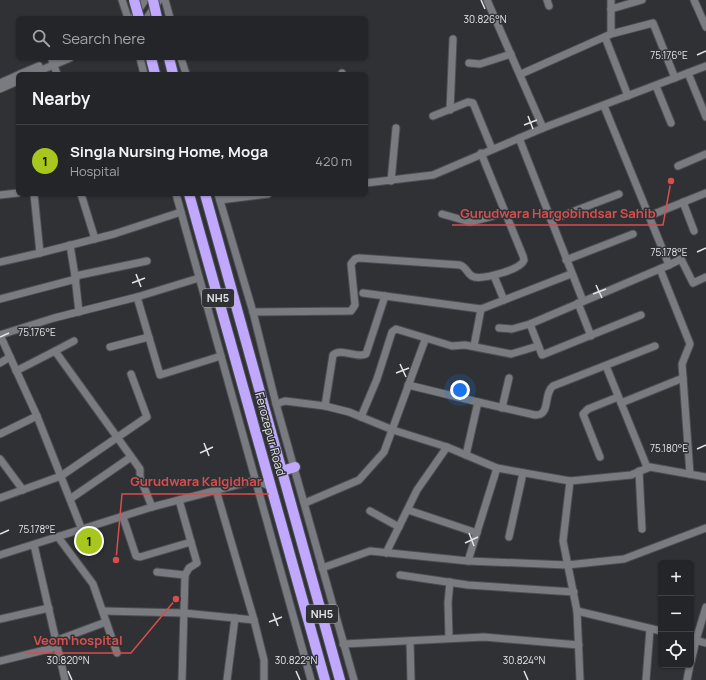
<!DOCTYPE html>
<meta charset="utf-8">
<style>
:root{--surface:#232528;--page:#2f3134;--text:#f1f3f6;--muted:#a3a5a8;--line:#404245;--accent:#a7c71e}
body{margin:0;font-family:Manrope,sans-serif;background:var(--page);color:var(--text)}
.controls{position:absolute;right:12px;bottom:12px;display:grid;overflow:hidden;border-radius:6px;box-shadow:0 1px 3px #0004}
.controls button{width:36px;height:36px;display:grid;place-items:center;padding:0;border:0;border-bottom:1px solid var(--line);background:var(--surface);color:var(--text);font:20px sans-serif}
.you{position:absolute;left:460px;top:390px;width:14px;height:14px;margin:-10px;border:3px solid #fff;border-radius:50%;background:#1a73e8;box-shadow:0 0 0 6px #1a73e833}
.badge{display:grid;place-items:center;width:26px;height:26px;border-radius:50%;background:var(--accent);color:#111;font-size:13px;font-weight:700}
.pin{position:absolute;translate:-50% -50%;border:2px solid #fff;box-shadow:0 1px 4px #0006}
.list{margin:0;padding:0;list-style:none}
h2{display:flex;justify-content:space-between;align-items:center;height:52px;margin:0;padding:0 16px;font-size:17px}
h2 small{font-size:13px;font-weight:400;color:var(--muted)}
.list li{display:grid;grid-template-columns:26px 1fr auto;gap:12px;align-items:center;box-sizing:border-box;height:72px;padding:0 16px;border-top:1px solid var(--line)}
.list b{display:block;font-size:15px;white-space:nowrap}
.list p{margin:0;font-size:13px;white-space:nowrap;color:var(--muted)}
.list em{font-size:13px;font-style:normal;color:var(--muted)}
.icon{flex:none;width:22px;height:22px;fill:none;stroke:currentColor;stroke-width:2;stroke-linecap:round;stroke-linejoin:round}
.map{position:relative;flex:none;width:706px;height:680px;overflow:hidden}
.search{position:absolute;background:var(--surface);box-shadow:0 1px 3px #0004;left:16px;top:16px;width:352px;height:44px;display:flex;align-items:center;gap:10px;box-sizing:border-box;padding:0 14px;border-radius:6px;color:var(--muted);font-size:15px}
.panel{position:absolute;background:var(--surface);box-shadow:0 1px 3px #0004;left:16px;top:72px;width:352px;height:124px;border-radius:6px}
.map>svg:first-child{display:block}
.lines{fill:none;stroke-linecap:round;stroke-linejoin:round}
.minor-casing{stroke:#4c4e51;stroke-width:9}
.highway-casing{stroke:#4c4e51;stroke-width:12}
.minor{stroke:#797b80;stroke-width:7}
.highway{stroke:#bfa8fe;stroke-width:10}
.highway-bridge-casing{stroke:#4c4e51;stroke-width:12;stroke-linecap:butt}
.highway-bridge{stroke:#bfa8fe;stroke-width:10}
.ticks{fill:none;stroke:#e2e4e6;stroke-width:1.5}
.labels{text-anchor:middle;stroke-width:3;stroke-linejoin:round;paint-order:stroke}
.shield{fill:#2f3135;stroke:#acaeb1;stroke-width:1}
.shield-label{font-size:11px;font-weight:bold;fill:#e2e4e6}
.street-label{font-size:12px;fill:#e2e4e6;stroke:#2f3135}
.ticks-label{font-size:10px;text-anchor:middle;fill:#e2e4e6;stroke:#2f3135;stroke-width:3;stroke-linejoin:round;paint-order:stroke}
.leader{fill:none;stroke:#d84e4e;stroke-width:1.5}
.callout-dot{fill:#d84e4e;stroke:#2f3135;stroke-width:1.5}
.callout-label{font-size:13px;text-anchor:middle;font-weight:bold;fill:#d84e4e;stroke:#2f3135;stroke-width:3;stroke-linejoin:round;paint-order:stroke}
</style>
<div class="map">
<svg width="706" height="680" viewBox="0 0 706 680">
<rect width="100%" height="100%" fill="#2f3135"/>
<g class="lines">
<g class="minor-casing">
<g id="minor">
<path d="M122 0 128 18"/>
<path d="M165 0 170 18"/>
<path d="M487 0 543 128"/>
<path d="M547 0 549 6"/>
<path d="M694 0 706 27"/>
<path d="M611 9 642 0"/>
<path d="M133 18 145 0"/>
<path d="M147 18 159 0"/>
<path d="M611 34 653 23 675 78"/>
<path d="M605 37 628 96"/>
<path d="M140 58 144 74"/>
<path d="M181 58 186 74"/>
<path d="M52 60 57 74"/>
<path d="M469 63 480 64 511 54"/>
<path d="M342 73V74"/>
<path d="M688 73 706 117"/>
<path d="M20 74 39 66"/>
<path d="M32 74 70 58"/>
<path d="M521 74 611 34V0"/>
<path d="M0 83 18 75"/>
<path d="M656 86 671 123"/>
<path d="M0 89 18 81"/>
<path d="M450 110 453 39"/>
<path d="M433 116 468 102 473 103 492 149"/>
<path d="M519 138 583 301"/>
<path d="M678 166 706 154"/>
<path d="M391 181 396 128"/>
<path d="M366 183 433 175 543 128 706 66"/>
<path d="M34 194 40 253 114 234 181 212"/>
<path d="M81 194 95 239"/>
<path d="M176 194 311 680"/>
<path d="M218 194 253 312 276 404 354 680"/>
<path d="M0 195 18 193"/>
<path d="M220 200 268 194"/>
<path d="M683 202 694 231"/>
<path d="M442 214 470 222 505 213"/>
<path d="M649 216 706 193"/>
<path d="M551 220 619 194"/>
<path d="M70 245 75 276"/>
<path d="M566 260 633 234"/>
<path d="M0 262 40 253"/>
<path d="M669 265 681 259 693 283 706 277"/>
<path d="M660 269 690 344 682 364 690 474"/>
<path d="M494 276 504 300"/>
<path d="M363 293 481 309 571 274"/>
<path d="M137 297 199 278"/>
<path d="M0 299 76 279"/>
<path d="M578 303 591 336"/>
<path d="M79 312 75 276 147 261"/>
<path d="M253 312 351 311 355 305 351 264 355 259 359 258 460 265C467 267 467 275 474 277 484 279 521 270 524 260L523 256 481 153"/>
<path d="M530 324 542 355 641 315"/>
<path d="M499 328 512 329 530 324 669 265 604 106"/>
<path d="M0 335 54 318 137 297 160 375 221 356"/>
<path d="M0 335 37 416 82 530"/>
<path d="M474 346 481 309"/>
<path d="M110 347 149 337"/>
<path d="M55 351 74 341"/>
<path d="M0 363 10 357"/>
<path d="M606 366 647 467"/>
<path d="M16 371 55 351 140 469V477L152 507"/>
<path d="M408 385 478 402"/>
<path d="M621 403 683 378"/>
<path d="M276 404 285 401 325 406 349 412 393 430 447 447 497 468 570 481 631 475 650 467 706 477"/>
<path d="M325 406 333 355C341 347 356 359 366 354L385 296"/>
<path d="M502 408 509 378"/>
<path d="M361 417 377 379 392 332 396 329 452 346 465 345 511 354 538 346"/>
<path d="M0 434 37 416"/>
<path d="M466 455 478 402 535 415C551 416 543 394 553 386L655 346"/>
<path d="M600 457 583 414 588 409 618 397"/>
<path d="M0 459 23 490"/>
<path d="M639 471 642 529"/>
<path d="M570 481 563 541 577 611 580 680"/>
<path d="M216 490 254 620 264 660V680"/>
<path d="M0 498 61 476 147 417 131 374"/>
<path d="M70 499 131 457"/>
<path d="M305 503 359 480 384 452 425 340"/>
<path d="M408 510 477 533"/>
<path d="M370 511 399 527"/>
<path d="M123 517 136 556 140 557 191 542 179 500"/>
<path d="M58 537 93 584 117 653"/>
<path d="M509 537 523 473"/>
<path d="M34 545 65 680"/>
<path d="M386 553 417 490 447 447"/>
<path d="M0 555 152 507 256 480 271 487"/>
<path d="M468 561 497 468"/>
<path d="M322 568 370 551 468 561 567 565 624 559 706 528"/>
<path d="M157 572 185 575"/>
<path d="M400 575 468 585 574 592"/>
<path d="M103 611 184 613 254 620"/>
<path d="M577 611 661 631"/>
<path d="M0 619 49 608"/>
<path d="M449 638 448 602 450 582"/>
<path d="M691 639 706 643"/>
<path d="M55 641 106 622"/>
<path d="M410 641 411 680"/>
<path d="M343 644 484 637 579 645"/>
<path d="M0 661 57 647"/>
<path d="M691 662 696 640 706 607"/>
<path d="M182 680 185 575 189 568 197 563 191 542"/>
<path d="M227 680 235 618"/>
<path d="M646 680 650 629"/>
<path d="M687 680 690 665"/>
</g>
</g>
<g class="highway-casing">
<g id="highway">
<path d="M151 58 155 74"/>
<path d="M169 58 173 74"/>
<path d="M189 194 325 680"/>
<path d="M205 194 340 680"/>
<path d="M282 471 295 467"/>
</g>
</g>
<use href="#minor" class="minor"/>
<use href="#highway" class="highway"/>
<g class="highway-bridge-casing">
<g id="highway-bridge">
<path d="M134 0 139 18"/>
<path d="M153 0 157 18"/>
</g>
</g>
<use href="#highway-bridge" class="highway-bridge"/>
</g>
<path class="ticks" d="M481 0 485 9M697 55 706 51M528 116 533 129M524 125 537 120M697 252 706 248M136 274 141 287M132 283 145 278M596 285 602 298M593 294 606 289M0 337 9 333M400 364 406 377M396 373 409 368M204 443 209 456M697 449 706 445M200 453 213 447M469 533 474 546M0 534 9 530M465 543 478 537M273 613 278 626M269 622 282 617M68 671 72 680M296 671 300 680M524 671 528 680"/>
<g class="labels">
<g class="shield">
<rect x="202" y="289" width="32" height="18" rx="3"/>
<rect x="306" y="605" width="32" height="18" rx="3"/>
</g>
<g class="shield-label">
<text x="218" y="302">NH5</text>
<text x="322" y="618">NH5</text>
</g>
<g class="street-label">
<text transform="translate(270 434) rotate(75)" y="4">Ferozepur Road</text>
</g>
</g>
<g class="ticks-label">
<text x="485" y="23">30.826°N</text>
<text x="669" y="59">75.176°E</text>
<text x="669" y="256">75.178°E</text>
<text x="37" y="336">75.176°E</text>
<text x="669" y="452">75.180°E</text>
<text x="37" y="533">75.178°E</text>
<text x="68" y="664">30.820°N</text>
<text x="296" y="664">30.822°N</text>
<text x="524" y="664">30.824°N</text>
</g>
<path class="leader" d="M671 181L663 225H452M116 560L122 494H269M176 599L131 653H25"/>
<g class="callout-dot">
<circle cx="671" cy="181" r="4"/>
<circle cx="116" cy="560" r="4"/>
<circle cx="176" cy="599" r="4"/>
</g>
<g class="callout-label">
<text x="558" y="218">Gurudwara Hargobindsar Sahib</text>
<text x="196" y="486">Gurudwara Kalgidhar</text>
<text x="78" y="645">Veom hospital</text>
</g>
</svg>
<div class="controls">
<button>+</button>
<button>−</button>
<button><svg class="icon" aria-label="locate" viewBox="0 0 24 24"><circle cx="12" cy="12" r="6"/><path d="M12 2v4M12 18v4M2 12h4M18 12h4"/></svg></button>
</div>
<div class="you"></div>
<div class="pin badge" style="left:89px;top:541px">1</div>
<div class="search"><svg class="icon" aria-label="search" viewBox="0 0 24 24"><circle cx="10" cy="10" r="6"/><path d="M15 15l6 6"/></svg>Search here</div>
<section class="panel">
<h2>Nearby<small></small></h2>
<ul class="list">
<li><span class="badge">1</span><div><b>Singla Nursing Home, Moga</b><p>Hospital</p></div><em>420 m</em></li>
</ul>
</section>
</div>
